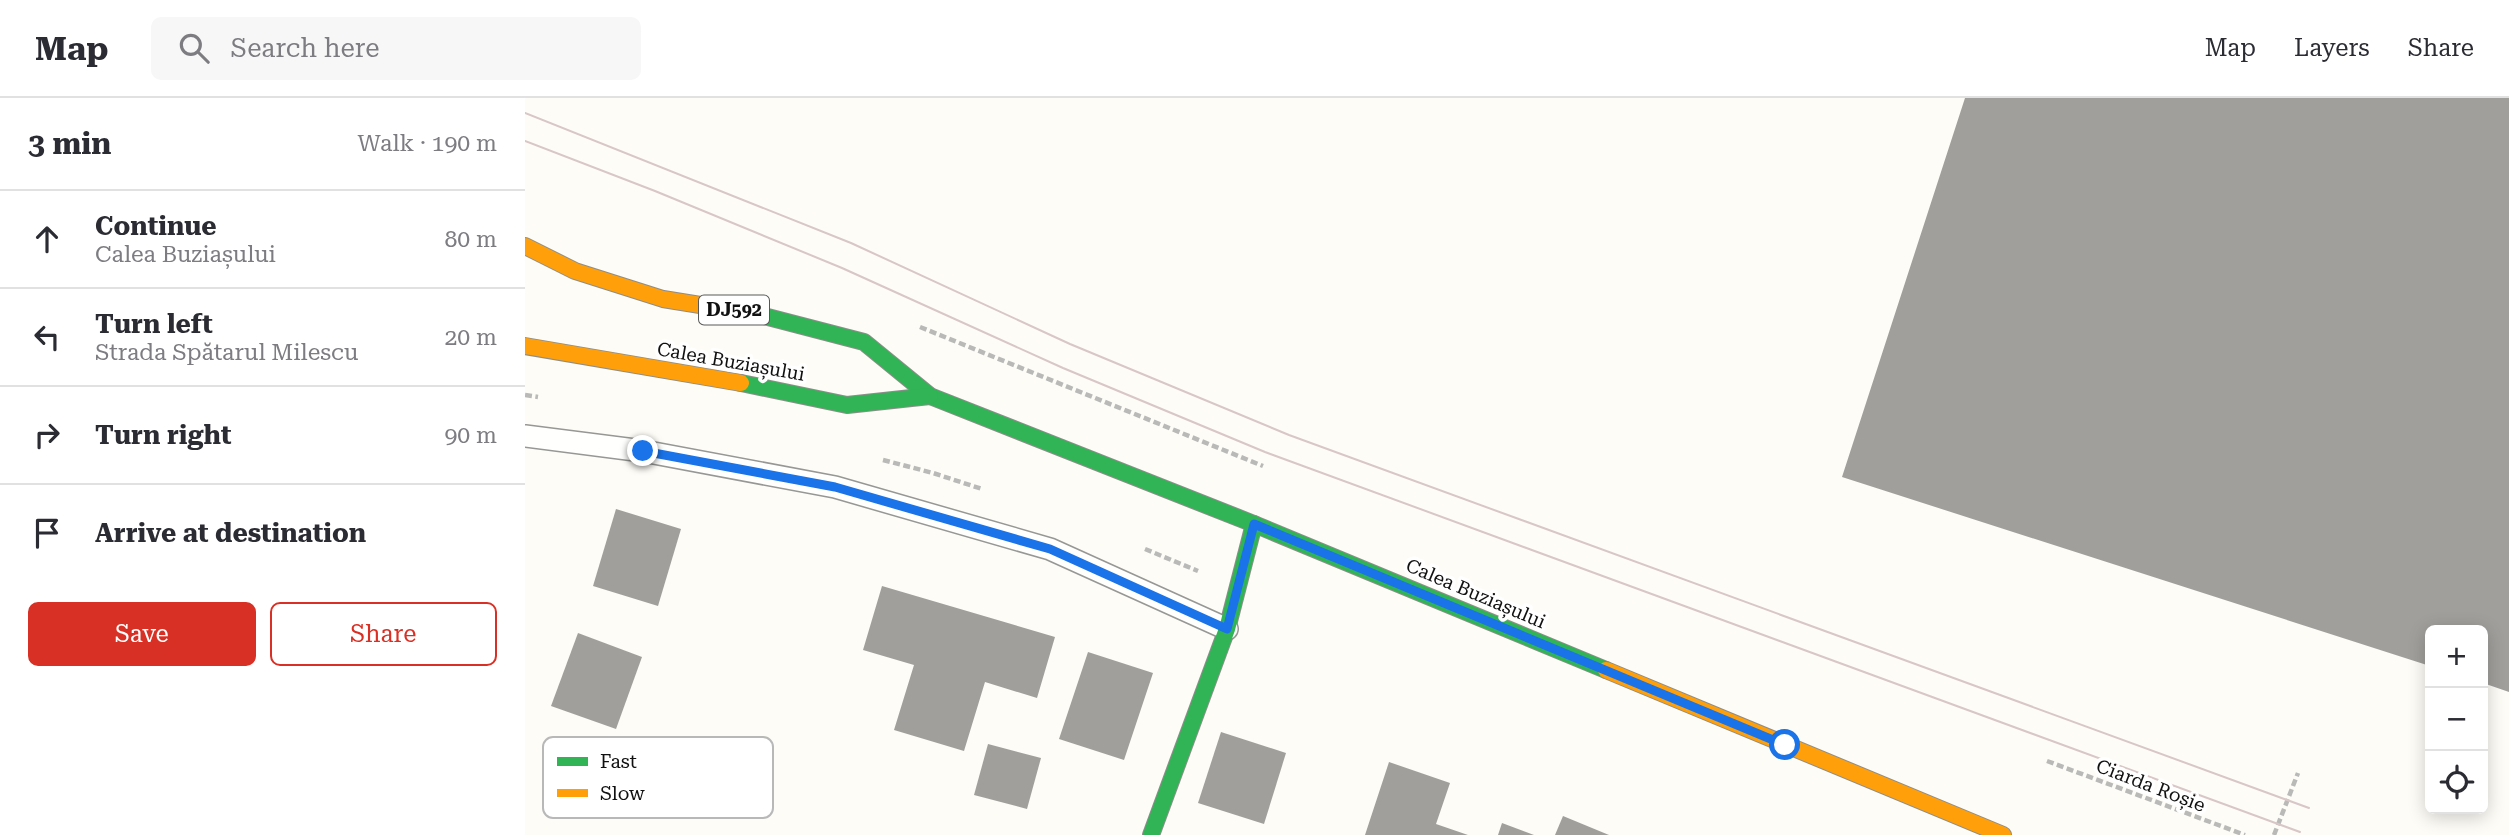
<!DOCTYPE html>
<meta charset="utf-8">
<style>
:root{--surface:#fff;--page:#f7f7f7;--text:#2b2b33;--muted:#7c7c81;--line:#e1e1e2;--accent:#d93025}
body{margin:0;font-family:"Roboto Serif",serif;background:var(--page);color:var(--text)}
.controls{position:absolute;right:21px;bottom:21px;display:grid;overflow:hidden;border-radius:10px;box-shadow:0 4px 18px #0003}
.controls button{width:63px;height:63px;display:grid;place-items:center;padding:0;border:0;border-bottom:2px solid var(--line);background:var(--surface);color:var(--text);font:35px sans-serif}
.stop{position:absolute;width:21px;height:21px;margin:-16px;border:5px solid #1a73e8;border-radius:50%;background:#fff}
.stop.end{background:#1a73e8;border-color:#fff;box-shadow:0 2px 7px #0008}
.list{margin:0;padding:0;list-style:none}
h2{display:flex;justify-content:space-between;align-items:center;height:91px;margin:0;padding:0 28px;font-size:30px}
h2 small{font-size:23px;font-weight:400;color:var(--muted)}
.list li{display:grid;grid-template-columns:46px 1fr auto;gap:21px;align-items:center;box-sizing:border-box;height:98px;padding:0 28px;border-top:2px solid var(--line)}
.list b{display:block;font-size:26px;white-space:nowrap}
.list p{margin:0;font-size:23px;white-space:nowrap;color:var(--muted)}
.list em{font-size:23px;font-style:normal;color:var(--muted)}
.actions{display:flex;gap:14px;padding:21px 28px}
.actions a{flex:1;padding:16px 0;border:2px solid var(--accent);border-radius:10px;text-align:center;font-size:24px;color:var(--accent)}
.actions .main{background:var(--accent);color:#fff}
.icon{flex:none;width:38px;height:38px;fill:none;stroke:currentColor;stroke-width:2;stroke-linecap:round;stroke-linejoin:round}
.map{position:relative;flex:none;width:1984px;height:737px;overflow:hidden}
header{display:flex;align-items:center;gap:42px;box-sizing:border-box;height:98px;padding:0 35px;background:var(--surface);border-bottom:2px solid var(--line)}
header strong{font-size:33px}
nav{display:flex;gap:38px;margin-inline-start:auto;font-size:24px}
.search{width:490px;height:63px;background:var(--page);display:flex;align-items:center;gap:18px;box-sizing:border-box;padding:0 24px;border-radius:10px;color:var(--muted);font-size:26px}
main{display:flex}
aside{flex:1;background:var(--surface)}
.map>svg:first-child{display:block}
.building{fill:#a19f9c}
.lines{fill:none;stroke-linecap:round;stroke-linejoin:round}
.lane-casing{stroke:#979795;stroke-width:24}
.fast-casing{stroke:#8e8d8b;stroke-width:18}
.slow-casing{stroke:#8e8d8b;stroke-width:18}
.path{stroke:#b9b9b8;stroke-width:4.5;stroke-dasharray:7 3.5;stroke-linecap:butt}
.lane{stroke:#fffffe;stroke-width:21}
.fast{stroke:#30b455;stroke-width:16}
.slow{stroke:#ff9f0a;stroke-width:16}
.tram{stroke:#d9c6c7;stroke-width:2}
.route{stroke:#1a73e8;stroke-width:9}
.labels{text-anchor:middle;stroke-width:7;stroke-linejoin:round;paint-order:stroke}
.shield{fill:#fff;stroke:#585858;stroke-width:2}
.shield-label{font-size:18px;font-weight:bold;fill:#111}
.street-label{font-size:19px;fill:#111;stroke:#fff}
.key{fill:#fff;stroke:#b8b8b8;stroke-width:2}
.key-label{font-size:19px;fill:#111}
</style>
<header>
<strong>Map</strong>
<div class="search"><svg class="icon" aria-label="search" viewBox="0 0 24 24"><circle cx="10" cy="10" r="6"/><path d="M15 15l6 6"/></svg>Search here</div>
<nav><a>Map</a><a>Layers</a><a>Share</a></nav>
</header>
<main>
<aside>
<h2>3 min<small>Walk · 190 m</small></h2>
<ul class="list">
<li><svg class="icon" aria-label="ahead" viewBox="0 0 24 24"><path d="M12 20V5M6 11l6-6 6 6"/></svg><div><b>Continue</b><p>Calea Buziașului</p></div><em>80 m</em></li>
<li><svg class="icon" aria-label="left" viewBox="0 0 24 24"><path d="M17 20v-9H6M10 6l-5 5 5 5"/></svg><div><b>Turn left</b><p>Strada Spătarul Milescu</p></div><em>20 m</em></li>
<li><svg class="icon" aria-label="right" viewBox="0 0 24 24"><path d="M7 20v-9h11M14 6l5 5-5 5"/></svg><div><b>Turn right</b></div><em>90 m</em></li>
<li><svg class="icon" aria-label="arrive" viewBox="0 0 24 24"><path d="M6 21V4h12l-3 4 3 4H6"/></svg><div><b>Arrive at destination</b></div></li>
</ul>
<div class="actions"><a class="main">Save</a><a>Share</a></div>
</aside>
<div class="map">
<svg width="1984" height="737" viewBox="0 0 1984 737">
<rect width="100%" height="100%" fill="#fdfcf7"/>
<g class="building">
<path d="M1440 0H1984V594L1958 585V532H1905V568L1317 379Z"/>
<path d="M91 411 156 431 133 508 68 488Z"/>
<path d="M357 488 530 539 512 600 460 584 439 653 369 632 389 567 338 552Z"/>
<path d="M53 535 117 559 91 631 26 608Z"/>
<path d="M563 554 628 575 599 662 534 641Z"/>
<path d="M696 634 761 655 739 726 673 705Z"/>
<path d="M463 646 516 660 502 711 449 697Z"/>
<path d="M864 664 925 685 911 726 943 737H840Z"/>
<path d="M1038 718 1084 737H1030Z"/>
<path d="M977 725 1009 737H973Z"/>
</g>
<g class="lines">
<g class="lane-casing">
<path id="lane" d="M0 338 118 353 310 389 525 451 702 531"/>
</g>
<g class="fast-casing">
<g id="fast">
<path d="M231 216 339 244 405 298 729 426 1081 572"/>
<path d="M216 285 322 307 405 298"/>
<path d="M626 737 702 531 729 426"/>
</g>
</g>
<g class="slow-casing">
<g id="slow">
<path d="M0 148 50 173 138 201 231 216"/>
<path d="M0 248 216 285"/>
<path d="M1081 572 1478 737"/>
</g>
</g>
<g class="path">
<path d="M395 229 738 368"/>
<path d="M0 297 13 299"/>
<path d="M358 362 408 375 457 391"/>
<path d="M620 451 673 473"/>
<path d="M1522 663 1720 737"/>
<path d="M1749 737 1773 675"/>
</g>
<use href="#lane" class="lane"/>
<use href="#fast" class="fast"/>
<use href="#slow" class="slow"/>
<g class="tram">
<path d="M0 15 326 145 545 246 764 337 1784 710"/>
<path d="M0 43 130 93 317 170 538 270 740 354 1775 734"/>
</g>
</g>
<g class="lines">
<path class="route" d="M118 353 310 389 525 451 702 531 729 426 1260 647"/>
</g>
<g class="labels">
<rect class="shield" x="174" y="197.5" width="70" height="29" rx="5"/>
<g class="shield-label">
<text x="209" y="218">DJ592</text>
</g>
<g class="street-label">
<text transform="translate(206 263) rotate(10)" y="7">Calea Buziașului</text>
<text transform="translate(951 495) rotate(23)" y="7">Calea Buziașului</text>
<text transform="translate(1626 687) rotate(21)" y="7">Ciarda Roșie</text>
</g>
</g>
<rect x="18" y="639" width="230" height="81" rx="10" class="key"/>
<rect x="32" y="659" width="31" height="9" fill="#30b455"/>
<rect x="32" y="691" width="31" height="8" fill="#ff9f0a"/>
<g class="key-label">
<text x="75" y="670">Fast</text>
<text x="75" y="702">Slow</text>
</g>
</svg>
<div class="controls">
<button>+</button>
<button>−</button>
<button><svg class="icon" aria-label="locate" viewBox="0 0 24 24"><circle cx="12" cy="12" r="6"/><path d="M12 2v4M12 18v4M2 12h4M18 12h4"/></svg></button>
</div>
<div class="stop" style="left:1260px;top:647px"></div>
<div class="stop end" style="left:118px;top:353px"></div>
</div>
</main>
